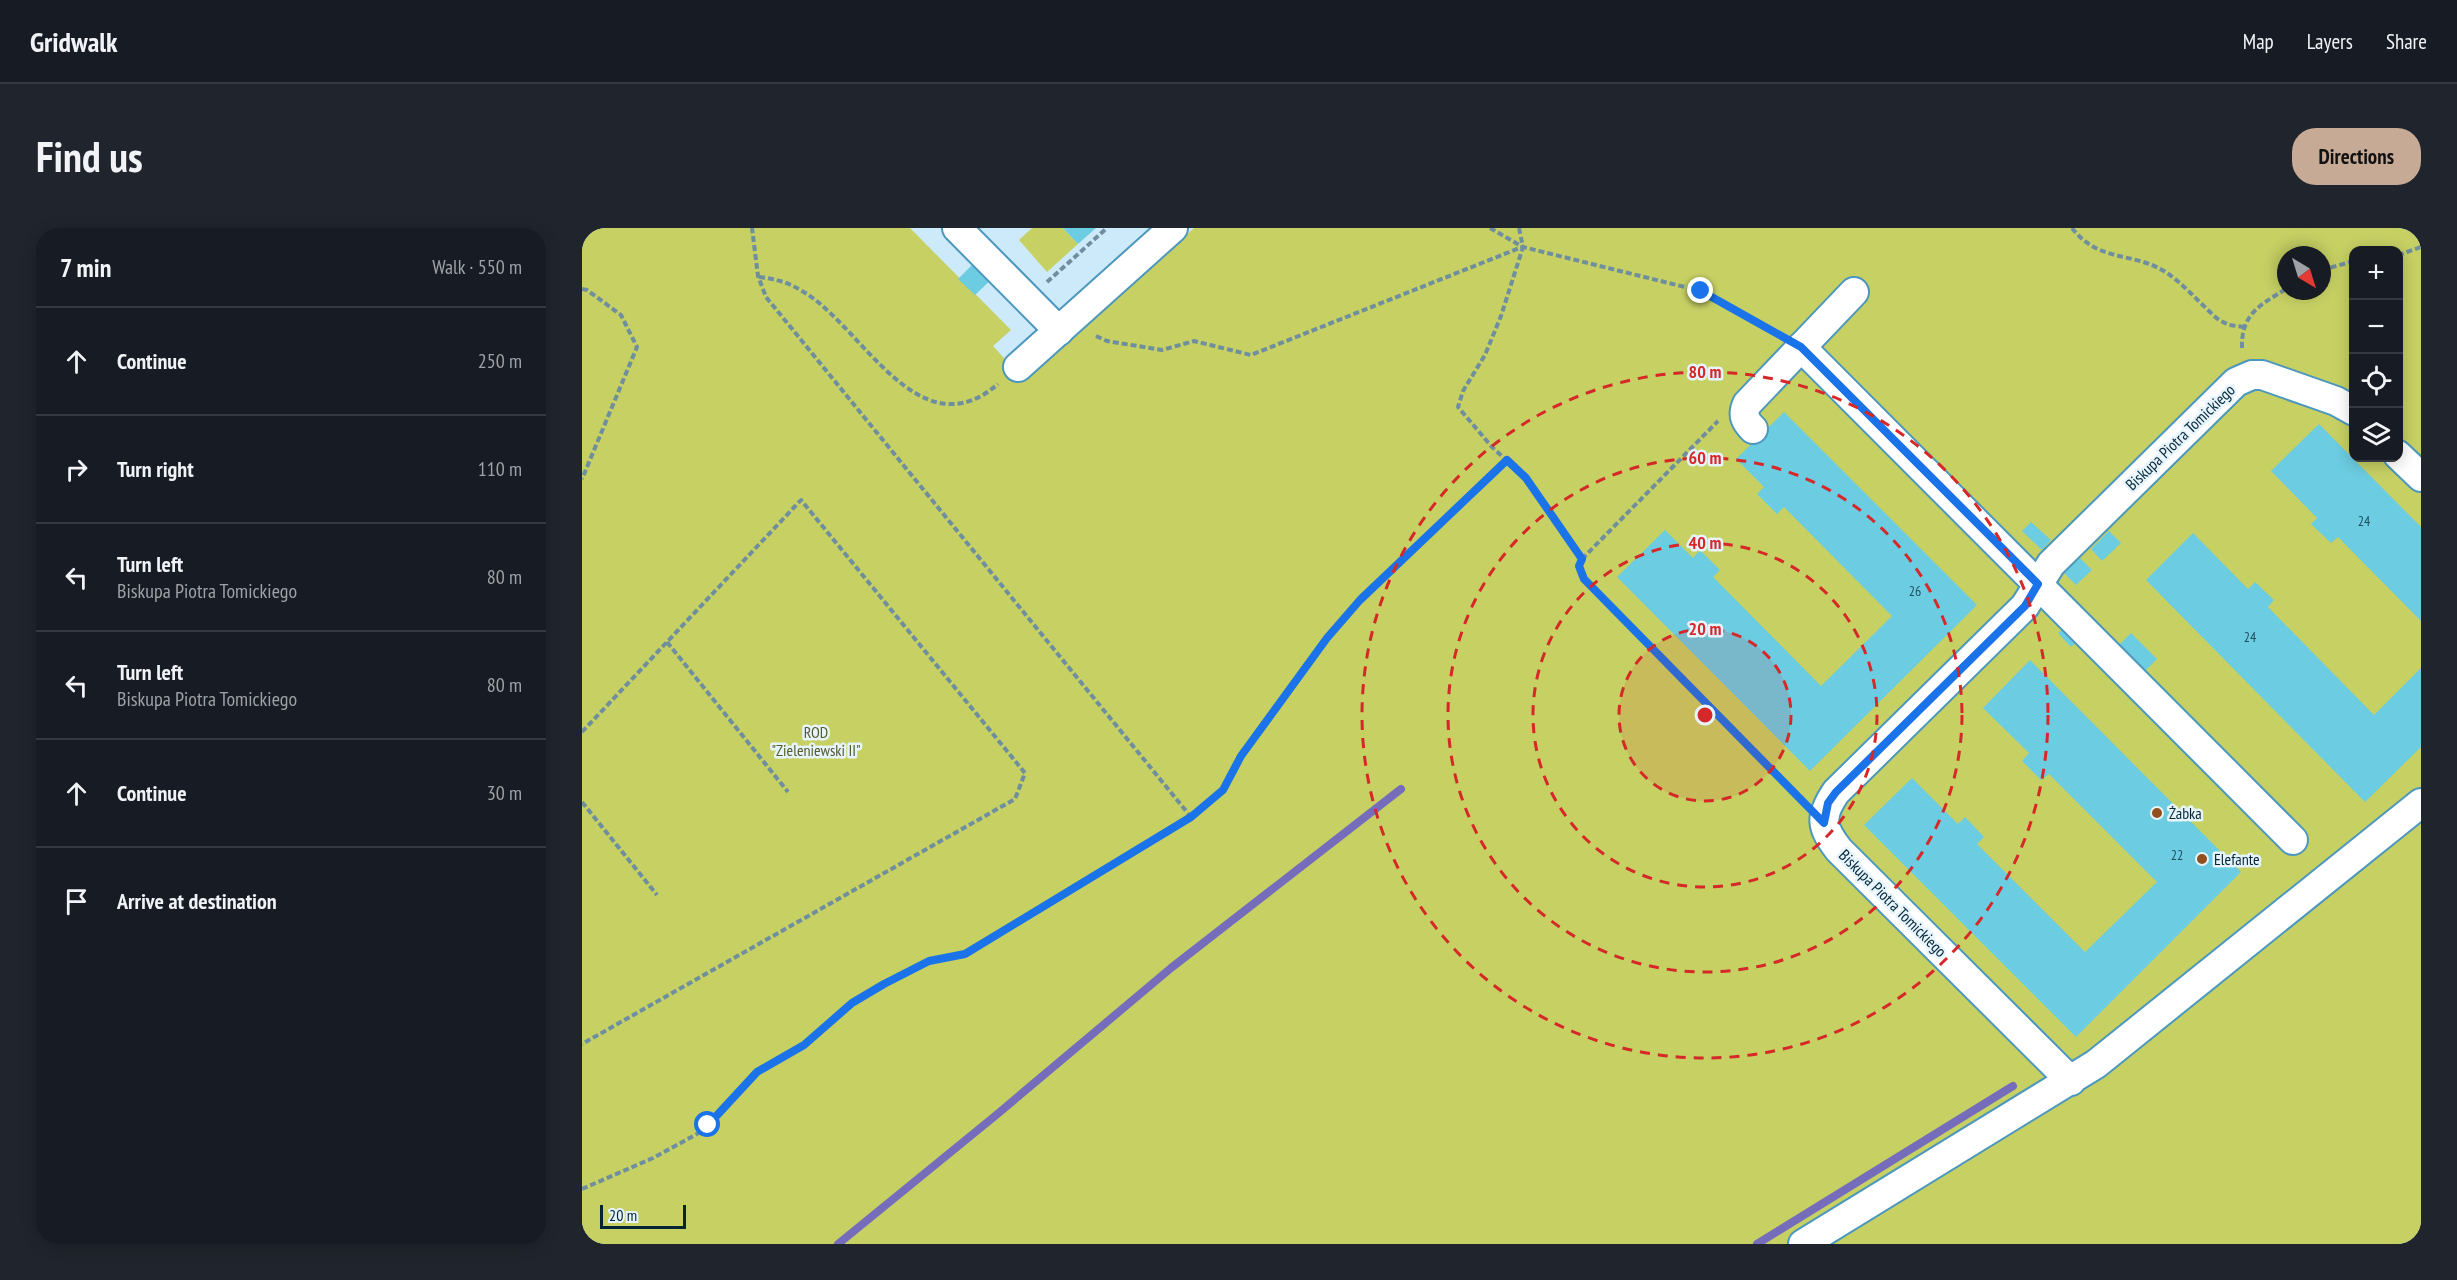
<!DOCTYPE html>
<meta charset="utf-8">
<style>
:root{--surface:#171b24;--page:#20242c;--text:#f1f3f6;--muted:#9ea1a6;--line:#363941;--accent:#c6aa95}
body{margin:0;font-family:"PT Sans Narrow",sans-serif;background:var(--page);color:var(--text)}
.controls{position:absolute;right:18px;top:18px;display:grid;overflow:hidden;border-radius:12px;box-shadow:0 3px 15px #0003}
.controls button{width:54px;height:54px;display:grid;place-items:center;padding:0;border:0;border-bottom:2px solid var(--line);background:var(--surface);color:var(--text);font:30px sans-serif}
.compass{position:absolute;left:1695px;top:18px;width:54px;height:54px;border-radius:50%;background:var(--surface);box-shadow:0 3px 15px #0003;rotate:142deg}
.scale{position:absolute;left:18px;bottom:15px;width:86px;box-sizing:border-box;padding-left:6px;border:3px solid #042534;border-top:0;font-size:16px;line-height:21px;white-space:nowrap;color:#042534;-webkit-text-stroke:4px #e6f4fd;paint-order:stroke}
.stop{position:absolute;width:18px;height:18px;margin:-14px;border:4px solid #1a73e8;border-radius:50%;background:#fff}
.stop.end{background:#1a73e8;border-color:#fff;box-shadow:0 2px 6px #0008}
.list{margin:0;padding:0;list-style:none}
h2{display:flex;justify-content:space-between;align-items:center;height:78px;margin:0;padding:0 24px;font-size:26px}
h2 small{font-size:20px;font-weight:400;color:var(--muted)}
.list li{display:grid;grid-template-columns:39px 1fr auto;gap:18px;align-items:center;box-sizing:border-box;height:108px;padding:0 24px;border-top:2px solid var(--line)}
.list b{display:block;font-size:22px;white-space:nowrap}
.list p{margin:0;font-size:20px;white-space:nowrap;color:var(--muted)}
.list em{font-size:20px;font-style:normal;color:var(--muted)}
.icon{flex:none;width:33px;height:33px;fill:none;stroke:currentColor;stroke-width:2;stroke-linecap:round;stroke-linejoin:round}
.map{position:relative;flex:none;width:1839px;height:1016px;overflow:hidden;border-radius:24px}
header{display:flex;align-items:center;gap:36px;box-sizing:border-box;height:84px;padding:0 30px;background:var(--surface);border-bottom:2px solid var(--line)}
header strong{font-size:28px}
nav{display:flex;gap:33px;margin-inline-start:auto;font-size:21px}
.intro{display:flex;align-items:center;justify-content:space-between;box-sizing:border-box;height:144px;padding:0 36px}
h1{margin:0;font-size:42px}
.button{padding:15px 27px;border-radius:24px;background:var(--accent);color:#111;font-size:21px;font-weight:700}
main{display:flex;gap:36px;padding:0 36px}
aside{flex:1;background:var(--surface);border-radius:24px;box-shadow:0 3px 15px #0003}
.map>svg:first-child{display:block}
.green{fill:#c6d063;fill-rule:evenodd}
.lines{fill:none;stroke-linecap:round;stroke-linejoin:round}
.stream{stroke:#756cbc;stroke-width:8}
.building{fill:#6ccce1}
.minor-casing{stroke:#4c97be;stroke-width:32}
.path{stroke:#6f8e9e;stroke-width:4;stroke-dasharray:6 3;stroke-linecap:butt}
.minor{stroke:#fff;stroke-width:28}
.route{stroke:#1a73e8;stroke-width:8}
.ring{fill:none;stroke:#d62828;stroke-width:3;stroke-dasharray:10 8}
.poi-dot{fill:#92501f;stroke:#e6f4fd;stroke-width:2}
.labels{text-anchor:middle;stroke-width:5;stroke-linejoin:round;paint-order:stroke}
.number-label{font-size:14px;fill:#1e4f5f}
.street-label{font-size:16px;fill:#042534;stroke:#e6f4fd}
.park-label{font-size:16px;fill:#565a27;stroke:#e6f4fd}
.poi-label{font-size:16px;fill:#042534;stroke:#e6f4fd;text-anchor:start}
.centre{fill:#d62828;stroke:#e6f4fd;stroke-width:3}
.ring-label{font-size:18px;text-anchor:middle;font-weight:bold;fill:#d62828;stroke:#e6f4fd;stroke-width:5;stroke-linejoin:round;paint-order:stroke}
</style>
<header>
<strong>Gridwalk</strong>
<nav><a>Map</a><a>Layers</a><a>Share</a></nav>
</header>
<div class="intro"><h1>Find us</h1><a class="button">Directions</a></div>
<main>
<aside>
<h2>7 min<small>Walk · 550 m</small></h2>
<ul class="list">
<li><svg class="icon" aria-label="ahead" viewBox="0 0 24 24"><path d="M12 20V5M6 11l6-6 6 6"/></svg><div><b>Continue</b></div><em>250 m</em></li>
<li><svg class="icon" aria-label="right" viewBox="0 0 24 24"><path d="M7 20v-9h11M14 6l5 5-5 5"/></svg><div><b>Turn right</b></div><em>110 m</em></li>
<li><svg class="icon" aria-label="left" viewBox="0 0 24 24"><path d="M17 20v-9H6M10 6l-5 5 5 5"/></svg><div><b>Turn left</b><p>Biskupa Piotra Tomickiego</p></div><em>80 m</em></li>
<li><svg class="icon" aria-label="left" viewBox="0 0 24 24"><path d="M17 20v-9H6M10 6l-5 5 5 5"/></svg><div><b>Turn left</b><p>Biskupa Piotra Tomickiego</p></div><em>80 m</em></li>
<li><svg class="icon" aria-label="ahead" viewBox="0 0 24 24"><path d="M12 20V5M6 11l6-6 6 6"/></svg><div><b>Continue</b></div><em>30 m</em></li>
<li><svg class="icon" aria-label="arrive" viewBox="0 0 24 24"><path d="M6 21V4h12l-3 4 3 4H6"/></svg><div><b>Arrive at destination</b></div></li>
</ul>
</aside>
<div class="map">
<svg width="1839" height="1016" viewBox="0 0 1839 1016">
<rect width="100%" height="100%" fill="#cdeafa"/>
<g class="green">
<path d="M0 0H328L429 102 411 118 443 153 612 0H1839V1016H0ZM1772 22H1816V230H1772ZM1704 27H1740V63H1704Z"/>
<path d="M450 0H481L496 16 465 44 437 12Z"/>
</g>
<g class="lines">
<g class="stream">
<path d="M256 1016 413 888 589 740 819 561"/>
<path d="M1175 1016 1431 858"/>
</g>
</g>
<g class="building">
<path d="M481 0H514L496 16Z"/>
<path d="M396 31 413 48 393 67 376 51Z"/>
<path d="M1202 184 1395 377 1228 543 1035 349 1083 302 1111 330 1118 322 1138 342 1131 349 1239 458 1310 388 1202 279 1195 286 1175 266 1182 259 1154 231Z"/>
<path d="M1737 196 1839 299V393L1756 309 1749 315 1729 296 1735 290 1689 243Z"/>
<path d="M1449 294 1469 312 1460 322 1440 303Z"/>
<path d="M1527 303 1539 315 1520 333 1509 321Z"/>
<path d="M1611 305 1666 361 1673 354 1692 372 1686 379 1792 487 1839 440V519L1783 574 1564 352Z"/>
<path d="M1498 330 1510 342 1494 357 1482 345Z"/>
<path d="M1483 399 1496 413 1489 419 1476 405Z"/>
<path d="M1549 405 1575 431 1563 443 1537 417Z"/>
<path d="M1448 432 1659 644 1494 809 1282 597 1330 550 1376 596 1383 589 1402 609 1395 616 1503 724 1575 654 1467 546 1459 552 1440 533 1447 525 1401 480Z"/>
</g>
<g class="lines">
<g class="minor-casing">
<g id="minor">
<path d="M375 0 477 103"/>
<path d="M1219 119 1711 612"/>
<path d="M436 139 591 0"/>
<path d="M1171 201C1163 193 1160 187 1165 176L1272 64"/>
<path d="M1816 227 1839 249"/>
<path d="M1489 853 1257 622C1239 599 1237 589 1254 564L1443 378 1469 336 1654 154 1670 147H1680L1754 173 1772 183"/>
<path d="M1221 1016 1514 836 1839 575"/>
</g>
</g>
<g class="path">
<path d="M908 0 941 19 1119 63 1195 105"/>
<path d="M937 0 941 19 919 88 903 127 881 163 876 179 910 219 944 250 1000 331 997 338 1002 351 1218 571"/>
<path d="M1490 0C1518 36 1553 23 1585 45 1604 58 1619 77 1637 92L1647 97 1662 99"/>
<path d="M1816 27 1839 19"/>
<path d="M1740 42 1772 33"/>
<path d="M177 49C193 51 206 54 220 63 280 97 336 225 416 156"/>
<path d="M465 54 525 0"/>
<path d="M0 61 5 62 39 87 55 119 0 251"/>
<path d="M514 108 525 113 580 122 612 113 669 127 940 19"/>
<path d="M1660 120C1659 86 1678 77 1704 61"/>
<path d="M1000 331 1136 193"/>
<path d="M85 414 206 564"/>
<path d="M0 504 219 272 443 545 433 571 0 816"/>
<path d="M0 574 75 667"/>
<path d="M609 589 641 562 659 528 745 410 779 372 925 232"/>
<path d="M0 961 71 930 115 906 140 884 175 844 222 817 270 775 302 756 347 733 383 726 609 589 184 69 176 48 170 0"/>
</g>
<use href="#minor" class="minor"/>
</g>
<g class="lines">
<path class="route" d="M126 897 175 844 222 817 270 775 302 756 347 733 383 726 609 589 641 562 659 528 745 410 778 372 925 232 944 250 1000 331 997 338 1002 351 1242 595 1246 575 1254 564 1443 378 1456 356 1219 119 1119 63"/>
</g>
<circle cx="1123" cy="487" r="86" fill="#d62828" fill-opacity=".12"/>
<g class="ring">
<circle cx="1123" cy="487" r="86"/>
<circle cx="1123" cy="487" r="172"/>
<circle cx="1123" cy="487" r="257"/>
<circle cx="1123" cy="487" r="343"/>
</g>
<g class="poi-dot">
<circle cx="1575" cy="585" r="6"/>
<circle cx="1620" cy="631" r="6"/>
</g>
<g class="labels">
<g class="number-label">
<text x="1782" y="298">24</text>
<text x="1333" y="368">26</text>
<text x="1668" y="414">24</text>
<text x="1595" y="632">22</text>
</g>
<g class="street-label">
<text transform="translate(1598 209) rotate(-44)" y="6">Biskupa Piotra Tomickiego</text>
<text transform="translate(1311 675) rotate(45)" y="6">Biskupa Piotra Tomickiego</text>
</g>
<g class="park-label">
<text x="234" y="510">ROD<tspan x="234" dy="18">"Zieleniewski II"</tspan></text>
</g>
<g class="poi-label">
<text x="1587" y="591">Żabka</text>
<text x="1632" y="637">Elefante</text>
</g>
</g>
<circle cx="1123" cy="487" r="9" class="centre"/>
<g class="ring-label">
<text x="1123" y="150">80 m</text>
<text x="1123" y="236">60 m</text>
<text x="1123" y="321">40 m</text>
<text x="1123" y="407">20 m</text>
</g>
</svg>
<div class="controls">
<button>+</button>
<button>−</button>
<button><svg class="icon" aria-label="locate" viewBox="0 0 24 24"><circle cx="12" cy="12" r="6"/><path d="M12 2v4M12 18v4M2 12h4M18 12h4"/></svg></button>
<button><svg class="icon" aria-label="layers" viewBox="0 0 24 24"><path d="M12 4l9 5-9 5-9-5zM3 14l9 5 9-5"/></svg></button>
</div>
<svg class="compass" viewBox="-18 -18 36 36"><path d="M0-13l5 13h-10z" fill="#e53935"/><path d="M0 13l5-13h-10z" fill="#9ea1a6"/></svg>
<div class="scale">20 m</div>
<div class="stop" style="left:126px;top:897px"></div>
<div class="stop end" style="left:1119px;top:63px"></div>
</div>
</main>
